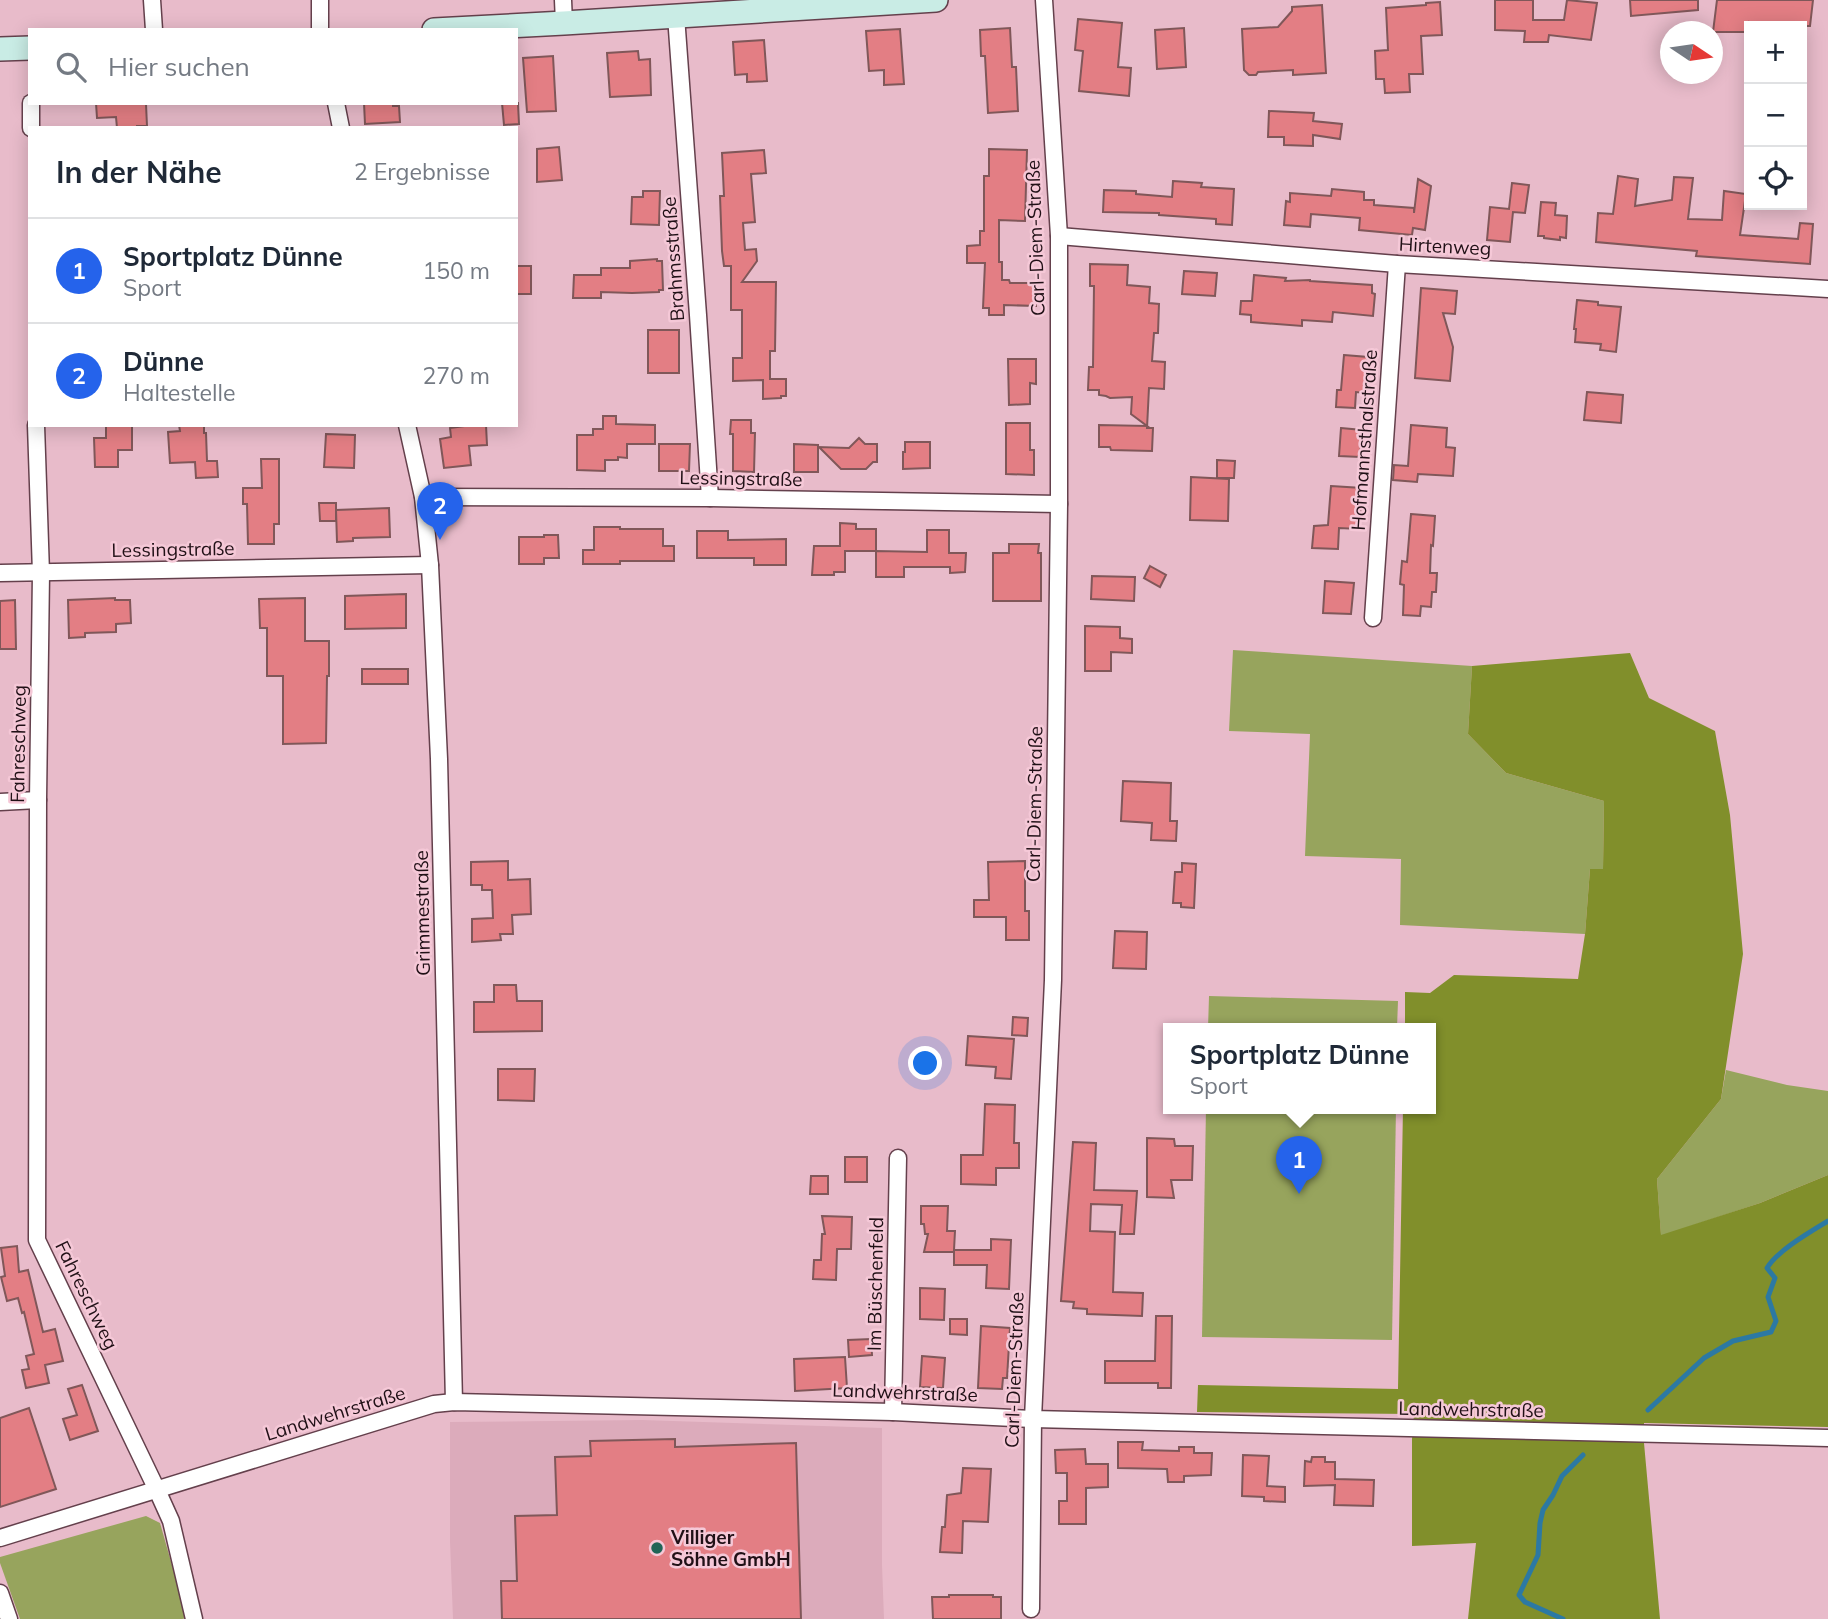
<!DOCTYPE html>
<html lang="de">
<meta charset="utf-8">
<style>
:root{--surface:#fff;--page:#f6f6f7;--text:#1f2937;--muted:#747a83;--line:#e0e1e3;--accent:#2563eb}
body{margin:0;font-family:Mulish,sans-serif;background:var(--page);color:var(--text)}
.controls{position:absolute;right:21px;top:21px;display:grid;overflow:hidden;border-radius:0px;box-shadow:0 4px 18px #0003}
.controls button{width:63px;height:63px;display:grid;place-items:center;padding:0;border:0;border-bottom:2px solid var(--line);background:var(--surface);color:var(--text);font:35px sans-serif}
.compass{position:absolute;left:1660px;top:21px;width:63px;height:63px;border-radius:50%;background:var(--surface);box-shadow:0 4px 18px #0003;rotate:103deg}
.you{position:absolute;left:926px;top:1064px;width:24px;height:24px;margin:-18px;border:5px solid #fff;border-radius:50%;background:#1a73e8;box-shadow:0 0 0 10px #1a73e833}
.badge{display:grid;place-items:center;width:46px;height:46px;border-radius:50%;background:var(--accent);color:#fff;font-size:23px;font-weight:700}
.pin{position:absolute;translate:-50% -58px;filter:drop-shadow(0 2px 4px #0008)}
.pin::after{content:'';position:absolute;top:37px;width:24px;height:21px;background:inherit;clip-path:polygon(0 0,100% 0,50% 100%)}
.popup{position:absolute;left:1163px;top:1023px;width:273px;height:91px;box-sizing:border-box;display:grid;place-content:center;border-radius:0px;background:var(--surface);filter:drop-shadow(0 2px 5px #0005);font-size:23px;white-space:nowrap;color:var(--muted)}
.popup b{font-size:26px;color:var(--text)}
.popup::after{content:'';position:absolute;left:50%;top:100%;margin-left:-14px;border:14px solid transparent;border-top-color:var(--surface)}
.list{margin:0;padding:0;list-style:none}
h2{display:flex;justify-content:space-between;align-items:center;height:91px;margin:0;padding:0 28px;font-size:30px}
h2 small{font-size:23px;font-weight:400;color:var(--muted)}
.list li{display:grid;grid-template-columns:46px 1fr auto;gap:21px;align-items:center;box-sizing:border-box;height:105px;padding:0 28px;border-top:2px solid var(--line)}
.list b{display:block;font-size:26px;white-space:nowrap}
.list p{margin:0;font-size:23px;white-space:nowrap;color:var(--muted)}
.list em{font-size:23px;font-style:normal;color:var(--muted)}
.icon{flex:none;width:38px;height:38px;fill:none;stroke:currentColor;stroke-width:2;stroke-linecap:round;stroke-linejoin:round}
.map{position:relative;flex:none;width:1828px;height:1619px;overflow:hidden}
.search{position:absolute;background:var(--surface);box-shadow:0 4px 18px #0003;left:28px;top:28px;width:490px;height:77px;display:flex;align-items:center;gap:18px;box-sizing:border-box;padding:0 24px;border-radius:0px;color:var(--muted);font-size:26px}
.panel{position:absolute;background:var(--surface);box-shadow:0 4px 18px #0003;left:28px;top:126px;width:490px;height:301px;border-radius:0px}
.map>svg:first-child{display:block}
.built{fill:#dcabbb}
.green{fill:#97a45d}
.forest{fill:#818f2b}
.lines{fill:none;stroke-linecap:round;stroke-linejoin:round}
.stream{stroke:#2c79a3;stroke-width:5}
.building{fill:#e37e84;stroke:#805759;stroke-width:2}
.street-casing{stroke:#64404c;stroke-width:19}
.secondary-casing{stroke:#64404c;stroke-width:26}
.street{stroke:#fff;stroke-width:16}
.secondary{stroke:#c9ece5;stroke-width:23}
.poi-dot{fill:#206557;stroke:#f5c8d7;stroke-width:2.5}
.labels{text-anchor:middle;stroke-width:5;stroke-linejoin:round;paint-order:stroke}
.street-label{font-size:19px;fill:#201016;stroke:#f5c8d7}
.poi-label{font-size:19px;font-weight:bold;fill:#201016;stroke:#f5c8d7;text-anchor:start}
</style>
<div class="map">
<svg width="1828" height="1619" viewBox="0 0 1828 1619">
<rect width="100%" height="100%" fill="#e8bbca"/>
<path class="built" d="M642 1420 882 1428V1565L884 1619H453L450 1541V1422Z"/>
<g class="green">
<path d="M1233 650 1472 666 1468 734 1506 773 1604 801 1603 869H1590L1585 934 1400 925 1401 859 1305 856 1310 734 1229 731Z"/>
<path d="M1209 996 1398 1001 1397 1028H1208Z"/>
<path d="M1726 1070 1787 1085 1828 1091V1175L1760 1203 1661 1236 1657 1179 1721 1099Z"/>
<path d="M1206 1108H1396L1392 1340 1202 1337Z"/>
<path d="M146 1516 160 1523 187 1618 182 1619H20L0 1563V1557Z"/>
</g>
<path class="forest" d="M1630 653 1649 698 1715 731 1730 815 1743 954 1721 1099 1657 1179 1661 1235 1760 1203 1828 1175V1427L1644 1423V1443L1660 1619H1468L1476 1543 1412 1546V1439L1414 1414 1197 1412 1198 1385 1398 1389 1403 1108H1430V1028H1405V992L1430 993 1454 975 1578 979 1585 934 1590 869H1603L1604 801 1506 773 1468 734 1472 666Z"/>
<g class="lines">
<g class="stream">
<path d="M1648 1410 1704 1358 1733 1341 1771 1332 1776 1321 1768 1297 1775 1278 1767 1268C1777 1251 1810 1232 1828 1221"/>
<path d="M1563 1619 1525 1602 1519 1595 1538 1555 1540 1523 1543 1510 1553 1495 1562 1476 1583 1455"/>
</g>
</g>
<g class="building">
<path d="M1495 0H1533V20H1564L1567 0 1597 3 1591 40 1549 35 1548 42H1524L1525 31 1495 30Z"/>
<path d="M1630 0H1698V10L1631 16Z"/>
<path d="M1717 0H1813L1810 26H1777L1749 22 1748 32H1713Z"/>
<path d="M1440 2 1442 35 1421 36 1423 74H1409L1410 92 1385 93 1384 79H1376L1375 51 1388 50 1386 8 1426 5V3Z"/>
<path d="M1322 5 1326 73 1293 75V70L1258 72 1256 75H1249L1244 70 1242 29 1278 27 1292 11V7Z"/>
<path d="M1078 19 1122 23 1118 67 1131 68 1129 96 1079 91 1083 51 1075 50Z"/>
<path d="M1010 28 1012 67H1016L1018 111 988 113 985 56H981L980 30Z"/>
<path d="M1184 28 1186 67 1157 69 1155 30Z"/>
<path d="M900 29 904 84 884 85V70L869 71 866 31Z"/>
<path d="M764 40 767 81 747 82V74L735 75 733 42Z"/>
<path d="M638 51 639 60 650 59 651 95 610 97 607 53Z"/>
<path d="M553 56 556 111 527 112 523 58Z"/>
<path d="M96 103 146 104 147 126H137V128H117L116 117 97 118Z"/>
<path d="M364 103H393V106H399L400 122 365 124Z"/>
<path d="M502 103H518L519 124 504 125Z"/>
<path d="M1269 111 1314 113 1313 121 1342 124 1340 139 1313 135V146L1284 145V137H1268Z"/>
<path d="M559 147 562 180 537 182V149Z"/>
<path d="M989 149 1027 150 1025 221 999 220V262H1002V280H1009L1010 283H1036V306L1004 305V315H989V308H983L985 263H967V246L980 245V231H984V176H989Z"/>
<path d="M764 150 766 173 751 174 755 222 743 223 745 250 756 249 757 261 742 282H776L775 351H770V379H786V396H781V398L763 399V380L733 381V358H742V310H731V266H724L722 251 720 196H724L722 153Z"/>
<path d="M1618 176 1638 179 1635 206 1672 200 1674 177 1693 178 1688 219 1722 220 1724 191 1746 194 1740 235 1798 239 1800 223 1813 224 1810 264 1696 256 1697 251 1596 242 1598 213 1613 214Z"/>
<path d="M1418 179 1431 186 1425 230 1413 228 1412 235 1359 230 1360 218 1311 214 1310 227 1284 225 1286 201 1290 202V193L1331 196 1332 189 1364 192V200H1374V205L1414 208V213Z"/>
<path d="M1173 181 1202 183 1201 187 1234 189 1232 225 1216 224V219L1159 215V213L1103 212 1104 190 1136 191V194L1172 197Z"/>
<path d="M1512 183 1529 185 1525 213 1513 212 1510 242 1487 240 1490 207 1509 209Z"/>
<path d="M643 191H660L659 225 631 224 632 197H643Z"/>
<path d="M1541 202 1556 203 1555 215 1567 216 1566 238 1560 237V240L1544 238V236H1538Z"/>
<path d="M657 259V261H662L663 290H659V292L632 293 601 292V298H573L574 275H601V268H630V261Z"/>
<path d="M1090 264 1128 265 1127 285 1150 287 1149 303 1159 304 1158 333H1154L1152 361 1165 362 1164 389 1149 388 1147 428H1153L1152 451 1111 450 1110 447H1099V425L1147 426 1131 414 1132 397 1110 398 1106 396 1099 395V390H1088L1089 367H1093L1094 286H1090Z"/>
<rect x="516" y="266" width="15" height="28"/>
<path d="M1184 271 1217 273 1215 296 1182 294Z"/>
<path d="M1254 275 1286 278 1285 281 1310 280V281L1372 285V293L1375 294 1373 316 1333 312 1332 322 1302 320V326L1251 322V315L1240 314 1241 301H1252Z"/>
<path d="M1421 288 1457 291 1455 314 1443 313 1453 347 1450 381 1415 378Z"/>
<path d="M1577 300 1598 302V305L1621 307 1616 352 1600 350 1601 344 1575 342 1576 329H1574Z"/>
<rect x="648" y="330" width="31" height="43"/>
<path d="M1344 355 1368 357 1365 393 1356 392 1355 408 1336 407 1337 390H1341Z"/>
<path d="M1008 359H1036V384L1030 383V404L1009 405Z"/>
<path d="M1587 392 1623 395 1621 423 1584 420Z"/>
<path d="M603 416H616V424L655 425V444H627V458L618 457V460H605V471L577 470V435H593V429H603Z"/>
<path d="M731 420H751V433H755L754 472 733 471V434H730Z"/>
<path d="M1006 423H1030V450H1034V475L1006 474Z"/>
<path d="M179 425H204V433H206L207 461H217L218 477 196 478 195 462 170 463 168 432 180 431Z"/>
<path d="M472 425H486L487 445 469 446 471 465 444 468 440 439 451 437 450 428Z"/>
<path d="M1411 425 1447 428 1446 447 1455 448 1453 476 1418 474 1417 482 1393 480 1394 465 1408 466Z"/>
<path d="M106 426H132V450H118V467H95L94 438H106Z"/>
<path d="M1341 428 1362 430 1360 457 1339 456Z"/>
<path d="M326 434 355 435 354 468 324 467Z"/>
<path d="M859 438 865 444H877V462H873L866 469H841L819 447 849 448Z"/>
<path d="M905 442H930V468L903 469V452H905Z"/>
<path d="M659 444H690L689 471H659Z"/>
<path d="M794 444 818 445V472H794Z"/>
<path d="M261 459H279V524H274V544H248L247 504H243V488H262Z"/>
<path d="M1217 460 1235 461 1234 478H1217Z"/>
<path d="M1191 477 1229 479 1228 521 1190 520Z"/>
<path d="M1331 486 1362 488 1359 529 1339 528 1338 549 1312 548 1314 526 1328 525Z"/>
<path d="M319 503H336V521H320Z"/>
<path d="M389 508 390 537 353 538V541L337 542 336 510Z"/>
<path d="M1411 514 1435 516 1433 546 1431 545 1430 573H1437L1436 592H1432L1431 607 1421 606 1420 616 1403 615 1404 585 1400 584 1402 561 1407 562Z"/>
<path d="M840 523 856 524V529H876V551H845V572H834V575H812L814 546H840Z"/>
<path d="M594 527H620V529H663V546H674V561H620V564H583V550H594Z"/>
<path d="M927 530H949V553H966L965 572 950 573V567H904V577H876V551L927 552Z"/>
<path d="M697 531H728V540L786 539V565H754V558H697Z"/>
<path d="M544 535H558L559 558H544V564H519V537H544Z"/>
<path d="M1009 544H1039L1038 553H1041V601H993V553H1009Z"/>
<path d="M1150 566 1166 575 1160 587 1144 578Z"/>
<path d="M1092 576 1135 577 1134 601 1091 599Z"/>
<path d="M1325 581 1354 583 1351 614 1323 613Z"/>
<path d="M406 594V628L345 629V596Z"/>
<path d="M115 598V600H130L131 623 116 624V632L85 633V637L69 638 68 600Z"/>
<path d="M305 598V641H329V676H327L326 743 283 744V676H267V628H260L259 599Z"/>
<path d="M15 600 16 649H0V601Z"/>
<path d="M1085 626 1120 627V638L1132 639V653L1111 652V671H1085Z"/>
<rect x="362" y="669" width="46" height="15"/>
<path d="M1123 781 1171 783 1170 821H1177L1176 841 1151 840 1152 823 1121 821Z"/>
<path d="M508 861V880L530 879 531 914 512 915 513 934H500L501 940 472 942V919L493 918 492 890H482V885H471V862Z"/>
<path d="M1025 861V911H1029V940H1006V917H974V900H989L988 862Z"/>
<path d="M1182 863 1196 864 1194 908 1181 907V903H1173L1175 872H1182Z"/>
<path d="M1115 931 1147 932 1146 969 1113 968Z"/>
<path d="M494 985H516L517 1001H542V1031L474 1032V1002H494Z"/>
<path d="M1013 1017 1028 1018 1027 1036 1012 1035Z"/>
<path d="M968 1036 1014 1039 1011 1079 995 1078 996 1067 966 1065Z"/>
<path d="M498 1069H535L534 1101 498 1100Z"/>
<path d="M985 1104 1015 1105 1014 1143H1019V1168H996V1185L961 1184V1155H983Z"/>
<path d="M1147 1138 1174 1139 1175 1146H1193L1192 1180H1171L1174 1198 1147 1197Z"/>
<path d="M1073 1142 1096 1143 1094 1190 1137 1191 1134 1234H1120L1122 1205 1091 1204 1090 1231 1115 1232 1113 1292 1143 1293 1142 1316 1087 1314V1309L1073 1308 1074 1302 1061 1301Z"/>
<rect x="845" y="1157" width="22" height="25"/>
<path d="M811 1176H828V1194H810Z"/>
<path d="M921 1206H948L947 1231H955L954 1250H991V1239L1011 1240 1009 1289 986 1288 987 1265H954V1252H924L928 1234H925L924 1224H921Z"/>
<path d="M822 1216 852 1217 851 1249H837L836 1280 813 1279 814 1260H821L822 1234H825Z"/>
<path d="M17 1246 19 1272 28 1270 43 1332 55 1329 63 1361 45 1365 49 1383 26 1388 22 1370 29 1369 26 1356 34 1354 24 1312 22 1313 18 1298 7 1301 1 1277 5 1276 1 1248Z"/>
<path d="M920 1288 945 1289 944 1320 920 1319Z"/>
<path d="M1156 1316H1172L1171 1388H1158V1383H1105V1361H1155Z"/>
<path d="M950 1319H967V1335L950 1334Z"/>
<path d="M981 1326 1010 1328 1007 1378H1003L1002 1389 978 1388Z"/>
<path d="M871 1339 872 1355 849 1357 848 1340Z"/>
<path d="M922 1356 945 1358 943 1388 920 1387Z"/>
<path d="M845 1357 847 1388 795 1391 794 1359Z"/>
<path d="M82 1385 98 1431 70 1440 63 1419 77 1415 68 1389Z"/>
<path d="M29 1408 56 1489 0 1507V1418Z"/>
<path d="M675 1439V1447L796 1443 801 1619H502L501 1581H517L515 1516 557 1515 555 1457 591 1456 590 1441Z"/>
<path d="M1118 1442H1143L1142 1450 1179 1451V1447H1194V1453H1212L1211 1475 1184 1476V1482H1168L1167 1469 1118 1468Z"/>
<path d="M1085 1449 1086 1464H1108V1487L1086 1488V1524H1059V1501H1067V1473H1056L1055 1450Z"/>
<path d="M1243 1455 1269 1456 1267 1486 1285 1487V1502L1264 1501V1497L1242 1496Z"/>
<path d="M1312 1457H1325V1462H1335V1479L1374 1480 1373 1506 1334 1505 1335 1485 1304 1486 1305 1461 1311 1462Z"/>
<path d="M963 1468 991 1469 988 1522 963 1521 962 1553 940 1552 942 1527H945L947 1495 961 1493Z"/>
<path d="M949 1595H993V1597H1001V1619H933L932 1597H949Z"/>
</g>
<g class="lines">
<g class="street-casing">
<g id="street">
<path d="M152 0 154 30"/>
<path d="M320 0V30"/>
<path d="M563 0 564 23"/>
<path d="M676 16 698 315 710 498"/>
<path d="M31 103V128"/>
<path d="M336 103 341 128"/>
<path d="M1059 236 1397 264 1828 289"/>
<path d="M36 425 41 573 38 800 37 1240 157 1490 171 1521 194 1619"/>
<path d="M407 425 423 497 430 565 439 759 454 1402"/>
<path d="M423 497 710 498 1059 504"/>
<path d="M0 573 430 565"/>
<path d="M1373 618 1397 264"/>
<path d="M0 802 38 800"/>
<path d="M893 1412 898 1158"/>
<path d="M0 1538 434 1404 454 1402 893 1412 1033 1419 1828 1438"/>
<path d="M0 1593 9 1619"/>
<path d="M1031 1609 1033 1419 1053 980 1059 504V236L1044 0"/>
</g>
</g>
<g class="secondary-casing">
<g id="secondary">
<path d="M434 30 564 23 936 0"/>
<path d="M0 49 30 48"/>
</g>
</g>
<use href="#street" class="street"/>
<use href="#secondary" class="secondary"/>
</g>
<circle class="poi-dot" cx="657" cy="1548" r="7"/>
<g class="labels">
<g class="street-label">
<text transform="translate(1035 238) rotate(-92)" y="7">Carl-Diem-Straße</text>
<text transform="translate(1445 246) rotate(3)" y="7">Hirtenweg</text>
<text transform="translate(673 259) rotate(-94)" y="7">Brahmsstraße</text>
<text transform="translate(1364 440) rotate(-86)" y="7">Hofmannsthalstraße</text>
<text transform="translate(741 478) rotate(1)" y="7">Lessingstraße</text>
<text transform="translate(173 549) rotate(-1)" y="7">Lessingstraße</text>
<text transform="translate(18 744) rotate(-89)" y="7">Fahreschweg</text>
<text transform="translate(1034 804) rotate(-89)" y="7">Carl-Diem-Straße</text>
<text transform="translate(422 913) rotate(-91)" y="7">Grimmestraße</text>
<text transform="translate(875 1284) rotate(-89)" y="7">Im Büschenfeld</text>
<text transform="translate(87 1295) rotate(64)" y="7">Fahreschweg</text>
<text transform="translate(1014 1370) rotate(-88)" y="7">Carl-Diem-Straße</text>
<text transform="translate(905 1392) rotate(2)" y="7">Landwehrstraße</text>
<text transform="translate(1471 1409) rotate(1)" y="7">Landwehrstraße</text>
<text transform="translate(335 1413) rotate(-17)" y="7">Landwehrstraße</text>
</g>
<g class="poi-label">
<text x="671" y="1544">Villiger<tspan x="671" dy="22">Söhne GmbH</tspan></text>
</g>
</g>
</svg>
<div class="controls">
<button>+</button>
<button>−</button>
<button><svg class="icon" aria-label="locate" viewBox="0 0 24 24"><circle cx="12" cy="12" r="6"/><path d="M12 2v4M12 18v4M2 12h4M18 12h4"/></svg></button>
</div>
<svg class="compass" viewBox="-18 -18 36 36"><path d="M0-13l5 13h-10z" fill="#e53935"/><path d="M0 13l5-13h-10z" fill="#747a83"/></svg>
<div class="you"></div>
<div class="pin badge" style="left:1299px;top:1194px">1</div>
<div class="popup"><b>Sportplatz Dünne</b>Sport</div>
<div class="pin badge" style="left:440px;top:540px">2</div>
<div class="search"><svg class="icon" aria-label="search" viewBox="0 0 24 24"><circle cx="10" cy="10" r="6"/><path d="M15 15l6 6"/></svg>Hier suchen</div>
<section class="panel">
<h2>In der Nähe<small>2 Ergebnisse</small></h2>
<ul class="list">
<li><span class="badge">1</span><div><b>Sportplatz Dünne</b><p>Sport</p></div><em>150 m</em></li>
<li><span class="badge">2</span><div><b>Dünne</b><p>Haltestelle</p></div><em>270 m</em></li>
</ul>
</section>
</div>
